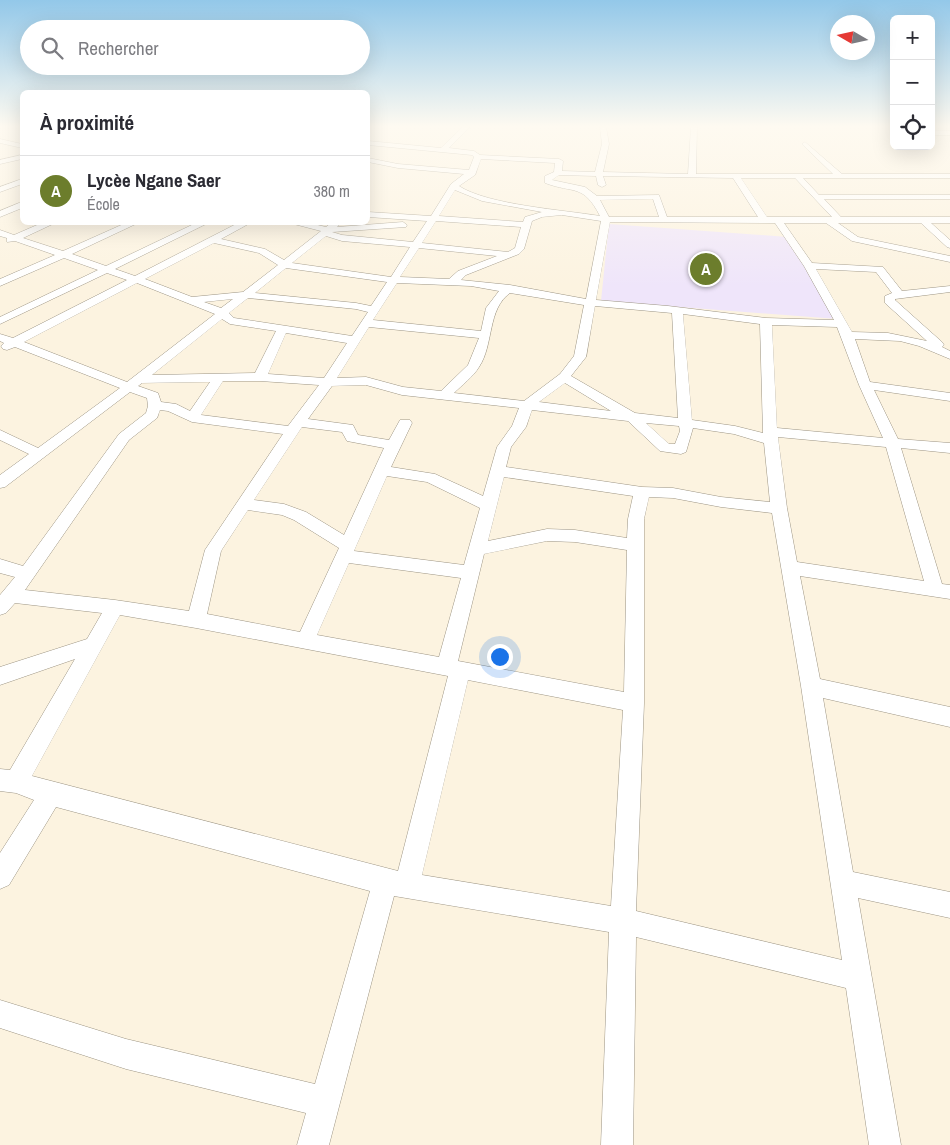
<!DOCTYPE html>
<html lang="fr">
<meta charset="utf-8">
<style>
:root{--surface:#fff;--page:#f7f7f7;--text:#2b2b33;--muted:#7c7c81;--line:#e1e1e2;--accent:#6c7d2c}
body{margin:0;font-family:"Archivo Narrow",sans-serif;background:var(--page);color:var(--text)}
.controls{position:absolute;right:15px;top:15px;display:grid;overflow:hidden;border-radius:8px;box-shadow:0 5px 20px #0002}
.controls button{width:45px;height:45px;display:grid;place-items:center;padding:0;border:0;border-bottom:1px solid var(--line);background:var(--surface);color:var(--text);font:25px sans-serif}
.compass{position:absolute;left:830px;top:15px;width:45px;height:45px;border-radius:50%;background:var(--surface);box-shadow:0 5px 20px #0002;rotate:279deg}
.you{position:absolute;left:499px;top:656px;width:18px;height:18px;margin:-12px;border:4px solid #fff;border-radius:50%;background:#1a73e8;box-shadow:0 0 0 8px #1a73e833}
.badge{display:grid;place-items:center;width:32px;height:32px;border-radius:50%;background:var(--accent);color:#fff;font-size:16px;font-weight:700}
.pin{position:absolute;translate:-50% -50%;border:2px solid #fff;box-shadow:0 1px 5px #0006}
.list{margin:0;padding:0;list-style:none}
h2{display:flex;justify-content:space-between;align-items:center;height:65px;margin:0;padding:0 20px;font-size:21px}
h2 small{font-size:16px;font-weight:400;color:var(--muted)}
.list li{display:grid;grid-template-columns:32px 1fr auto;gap:15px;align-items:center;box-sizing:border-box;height:70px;padding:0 20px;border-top:1px solid var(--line)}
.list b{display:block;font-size:19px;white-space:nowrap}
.list p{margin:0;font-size:16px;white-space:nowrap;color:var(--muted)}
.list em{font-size:16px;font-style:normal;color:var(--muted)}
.icon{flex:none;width:28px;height:28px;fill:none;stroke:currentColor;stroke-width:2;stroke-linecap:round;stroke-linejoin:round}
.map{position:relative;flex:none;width:950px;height:1145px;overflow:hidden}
.search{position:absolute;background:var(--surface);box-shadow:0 5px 20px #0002;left:20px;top:20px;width:350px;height:55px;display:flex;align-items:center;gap:12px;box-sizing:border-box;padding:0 18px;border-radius:28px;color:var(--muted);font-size:19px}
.panel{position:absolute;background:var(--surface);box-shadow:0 5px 20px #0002;left:20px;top:90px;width:350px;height:135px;border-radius:8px}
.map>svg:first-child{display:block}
.education{fill:#efe5fa}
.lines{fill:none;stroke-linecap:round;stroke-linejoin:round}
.street-casing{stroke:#9d9584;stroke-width:1}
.street{fill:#fff;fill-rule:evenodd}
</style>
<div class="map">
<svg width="950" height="1145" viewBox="0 0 950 1145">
<rect width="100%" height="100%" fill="#fcf3e0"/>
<path class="education" d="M609 224 788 237 838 319 601 301Z"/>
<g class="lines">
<g class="street-casing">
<g id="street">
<path d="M463 127H470L449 148 474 151 480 155 559 159 563 161 562 171 595 172 602 144 600 127H606L609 144 603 172 688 174 691 127H697L696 174H833L803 145 802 144 805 142 842 174H950V178H803L819 195H950V199H824L841 217H950V223H931L950 240V248L947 247 921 223H838L858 237 950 256V262L852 241 826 223H784L812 263 883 267 902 291 950 286V292L895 299V300L942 342 944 345 942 347 950 351V359L919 346 900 341 855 339 870 382 950 393V401L874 390 898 439 950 443V453L901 448 942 584 950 585V599L800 576 820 679 950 707V727L823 698 853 872 950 892V918L858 898 901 1145H869L846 988 636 937 633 1145H601L609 932 394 896 329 1145H297L306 1113 126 1069 0 1028V1000L126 1039 315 1084 370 891 56 807 9 885 0 889V853L34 800 16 793 0 791V769L10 770 75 659 0 685V667L87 639 102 613 15 603 6 613 0 615V595L15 577 0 573V559L23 566 119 434 146 413 148 406 147 398 130 392 5 487 0 488V475L29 454 0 440V430L38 448 120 388 15 347 7 350 3 349 1 346 4 343 0 341V334L13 338 127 280 107 273 0 324V317L98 270 64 258 0 286V279L55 255 15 241 7 242V238L0 236V230L14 235 44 222H57L23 238 63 251 128 222H140L72 254 106 266 198 222H210L115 269 135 276 240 222H252L221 239 265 249 284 260 321 231 286 222H305L326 227 332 222H342L337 227 403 222 407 225 406 227 332 232 342 235 413 242 427 221 368 217V212L431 216 451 184 464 174 398 168 368 162V158L398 164 469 170 474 157 472 155 368 145V141L441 148ZM481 159 555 163 554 172 545 176V183C574 194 583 183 600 216 564 210 488 205 459 186L475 175ZM559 175 596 176 598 185 602 187 606 185 603 176 733 178 758 217H667L659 195 597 196 585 187 552 180ZM741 178H795L832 217H767ZM455 190 482 201 542 212 525 217 523 222 439 216ZM653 199 659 217H609L600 200ZM562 215 601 221 586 299 510 285 461 280 466 275 519 254 524 249 532 221 542 217ZM436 221 521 227 515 248 508 252 422 243ZM610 222 775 223 804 266 834 320 766 318 668 306 596 300ZM326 236 342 241 410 247 391 277 292 263ZM214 243 259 253 278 265 243 292 192 297 145 279ZM419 248 497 256 458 271 449 279 400 277ZM286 268 387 282 371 306 356 303 255 293ZM816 269 876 272 892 293 885 296V303L927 341 888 333 852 332ZM137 283 215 314 127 382 24 342ZM397 283 471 286 499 291 486 308 481 331 373 320ZM510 293 584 305 574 356 560 374 524 401 454 393C462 385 473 377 479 367 494 345 487 309 510 293ZM248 298 356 309 368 312 352 336 234 318 229 313ZM233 299 221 308 204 302ZM595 306 672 313 678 418 635 413 571 376 586 357ZM683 314 760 324 763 433 735 426 692 420ZM222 319 230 324 276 331 255 373 152 375ZM772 325 837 327 859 385 883 438 777 428ZM369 327 479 338 468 365 441 391 403 387 366 377 337 378ZM286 333 347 343 324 378 268 374ZM223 381H260L319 385 288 426 201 415ZM210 382 190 411 176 404 161 402 158 393 138 386 142 383ZM565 383 611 411 539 402ZM366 385 402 395 519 408 512 426 497 447 483 496 435 474 391 467 412 423 410 420H400L389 440 358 435 353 425 308 419 332 386ZM160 410 168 411 192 422 283 434 205 550 189 611 115 600 25 590 129 440 157 418ZM532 410 628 421 660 451 681 454 686 452 693 428 734 434 764 443 770 502 721 497 673 488 642 487 506 467 511 447 526 427ZM646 423 679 426 680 431 675 444H669ZM302 427 342 432 347 441 384 448 344 535 306 512 284 504 254 500ZM778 437 886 447 924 581 797 562 787 508ZM387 476 427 482 480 508 464 565 354 551ZM504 477 633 496 628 519 627 538 575 530 547 529 488 541ZM649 497 673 498 721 507 772 513 801 686 842 960 636 911 644 703V519ZM248 510 282 515 294 520 339 548 300 632 207 614 221 551ZM547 541 575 542 627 550 624 692 458 661 484 554ZM349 563 461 578 439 657 317 635ZM120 615 196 628 448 676 398 871 32 776ZM468 680 623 710 611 906 422 875Z"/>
<rect x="931" y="131" width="19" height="4"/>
<path d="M0 139 22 144V148L0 143Z"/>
<path d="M22 155V159L0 164V160Z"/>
<path d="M19 180H22V184L0 192V187Z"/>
<path d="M19 203H22V208L0 217V211Z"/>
</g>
</g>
<use href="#street" class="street"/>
</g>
<linearGradient id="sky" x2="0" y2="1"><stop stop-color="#93c8e9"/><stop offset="0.44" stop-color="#fefaf1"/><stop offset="1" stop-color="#fefaf1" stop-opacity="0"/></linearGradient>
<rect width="950" height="287" fill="url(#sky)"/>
</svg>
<div class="controls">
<button>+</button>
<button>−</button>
<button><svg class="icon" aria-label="locate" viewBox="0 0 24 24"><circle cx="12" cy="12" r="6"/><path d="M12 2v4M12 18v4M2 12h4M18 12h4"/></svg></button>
</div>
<svg class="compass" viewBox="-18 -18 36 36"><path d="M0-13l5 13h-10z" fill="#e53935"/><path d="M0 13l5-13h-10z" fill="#7c7c81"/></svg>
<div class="you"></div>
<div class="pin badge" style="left:706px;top:269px">A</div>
<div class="search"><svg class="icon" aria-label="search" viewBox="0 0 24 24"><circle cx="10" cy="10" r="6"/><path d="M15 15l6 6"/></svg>Rechercher</div>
<section class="panel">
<h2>À proximité<small></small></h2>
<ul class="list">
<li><span class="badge">A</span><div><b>Lycèe Ngane Saer</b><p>École</p></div><em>380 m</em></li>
</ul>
</section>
</div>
